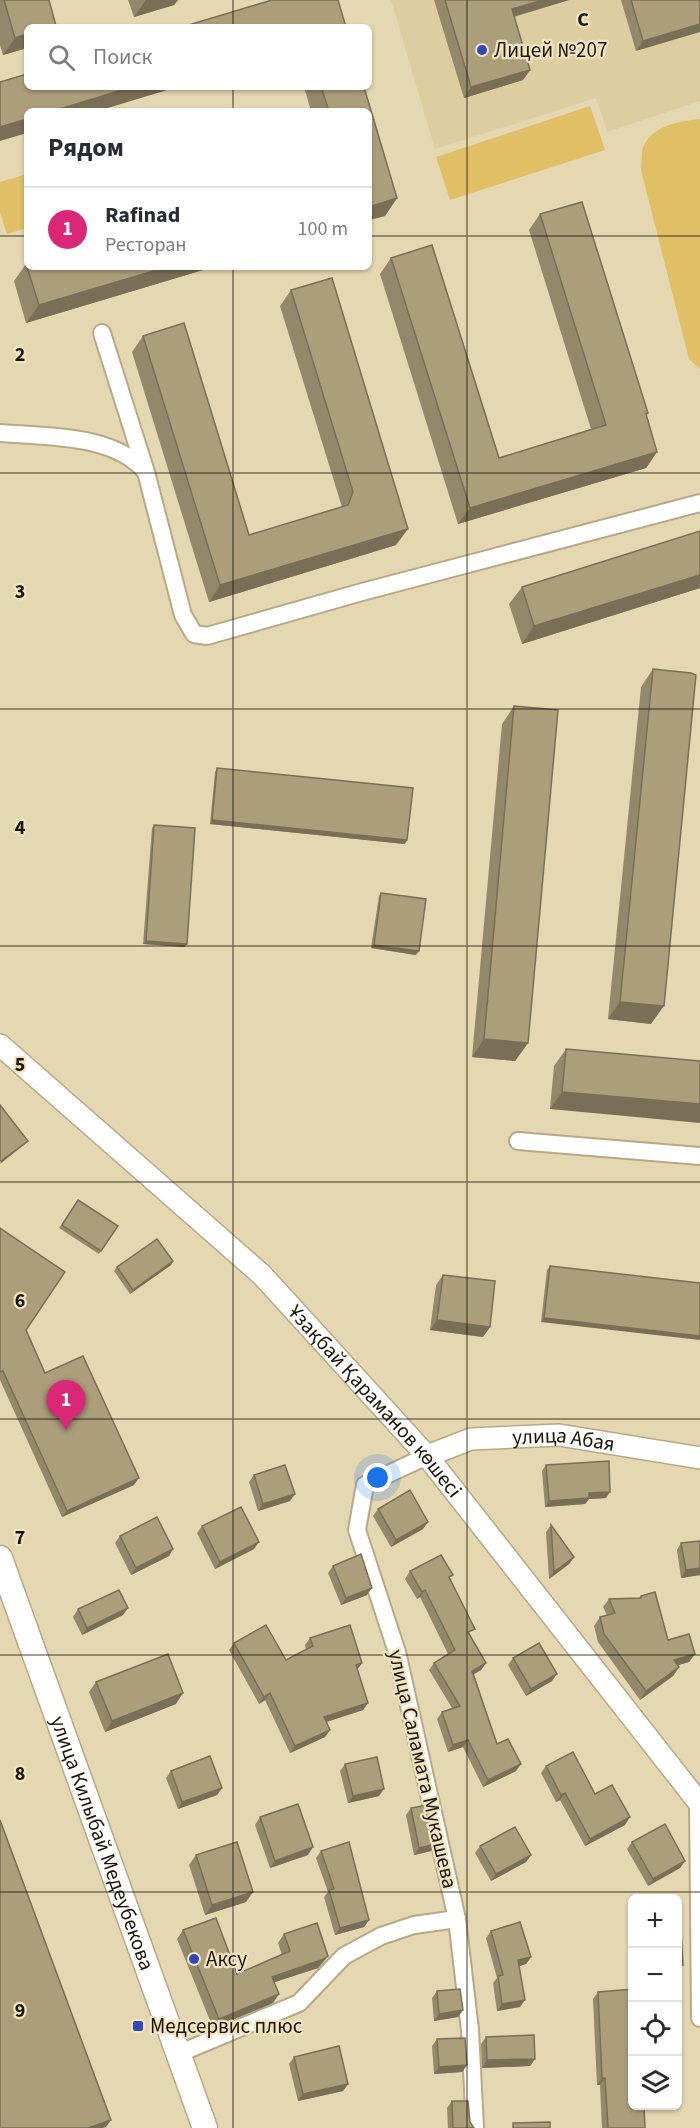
<!DOCTYPE html>
<html lang="ru">
<meta charset="utf-8">
<style>
:root{--surface:#fff;--page:#f7f7f7;--text:#2b2b33;--muted:#7c7c81;--line:#e1e1e2;--accent:#db2777}
body{margin:0;font-family:"Source Sans 3",sans-serif;background:var(--page);color:var(--text)}
.controls{position:absolute;right:18px;bottom:18px;display:grid;overflow:hidden;border-radius:9px;box-shadow:0 2px 4px #0004}
.controls button{width:54px;height:54px;display:grid;place-items:center;padding:0;border:0;border-bottom:2px solid var(--line);background:var(--surface);color:var(--text);font:30px sans-serif}
.you{position:absolute;left:378px;top:1478px;width:21px;height:21px;margin:-15px;border:4px solid #fff;border-radius:50%;background:#1a73e8;box-shadow:0 0 0 9px #1a73e833}
.badge{display:grid;place-items:center;width:39px;height:39px;border-radius:50%;background:var(--accent);color:#fff;font-size:20px;font-weight:700}
.pin{position:absolute;translate:-50% -50px;filter:drop-shadow(0 2px 3px #0008)}
.pin::after{content:'';position:absolute;top:32px;width:21px;height:18px;background:inherit;clip-path:polygon(0 0,100% 0,50% 100%)}
.list{margin:0;padding:0;list-style:none}
h2{display:flex;justify-content:space-between;align-items:center;height:78px;margin:0;padding:0 24px;font-size:26px}
h2 small{font-size:20px;font-weight:400;color:var(--muted)}
.list li{display:grid;grid-template-columns:39px 1fr auto;gap:18px;align-items:center;box-sizing:border-box;height:84px;padding:0 24px;border-top:2px solid var(--line)}
.list b{display:block;font-size:22px;white-space:nowrap}
.list p{margin:0;font-size:20px;white-space:nowrap;color:var(--muted)}
.list em{font-size:20px;font-style:normal;color:var(--muted)}
.icon{flex:none;width:33px;height:33px;fill:none;stroke:currentColor;stroke-width:2;stroke-linecap:round;stroke-linejoin:round}
.map{position:relative;flex:none;width:700px;height:2128px;overflow:hidden}
.search{position:absolute;background:var(--surface);box-shadow:0 2px 4px #0004;left:24px;top:24px;width:348px;height:66px;display:flex;align-items:center;gap:15px;box-sizing:border-box;padding:0 21px;border-radius:9px;color:var(--muted);font-size:22px}
.panel{position:absolute;background:var(--surface);box-shadow:0 2px 4px #0004;left:24px;top:108px;width:348px;height:162px;border-radius:9px}
.map>svg:first-child{display:block}
.built{fill:#decda1}
.green{fill:#e0bf67}
.lines{fill:none;stroke-linecap:round;stroke-linejoin:round}
.minor-casing{stroke:#b7a985;stroke-width:20}
.tertiary-casing{stroke:#b7a985;stroke-width:24}
.secondary-casing{stroke:#b7a985;stroke-width:27}
.minor{stroke:#fff;stroke-width:16}
.tertiary{stroke:#fff;stroke-width:21}
.secondary{stroke:#fff;stroke-width:24}
.wall{fill:#94886a}
.shaded-wall{fill:#786f56}
.building{fill:#ac9e7b;stroke:#786f56;stroke-width:1.5}
.grid{fill:none;stroke:#1b1508;stroke-width:1.5;stroke-opacity:0.55}
.poi-dot{fill:#3148b9;stroke:#f2e4bf;stroke-width:2}
.labels{text-anchor:middle;stroke-width:4.5;stroke-linejoin:round;paint-order:stroke}
.poi-label{font-size:21px;fill:#1b1508;stroke:#f2e4bf;text-anchor:start}
.street-label{font-size:21px;fill:#1b1508;stroke:#f2e4bf}
.grid-label{font-size:20px;text-anchor:middle;font-weight:bold;fill:#1b1508;stroke:#f2e4bf;stroke-width:4.5;stroke-linejoin:round;paint-order:stroke}
</style>
<div class="map">
<svg width="700" height="2128" viewBox="0 0 700 2128">
<rect width="100%" height="100%" fill="#e5d7b2"/>
<path class="built" d="M391 0H700V101L607 132 596 98 435 149Z"/>
<g class="green">
<path d="M590 106 605 150 450 200 436 157Z"/>
<path d="M700 119V369L689 359 641 170C642 162 641 151 644 145 654 125 681 121 700 119Z"/>
<path d="M27 174V228L7 234 0 212V182Z"/>
</g>
<g class="lines">
<g class="minor-casing">
<g id="minor">
<path d="M102 333 145 469"/>
<path d="M0 433C47 437 114 434 146 472L183 615 194 634 207 636 362 592 700 503"/>
<path d="M518 1141 700 1156"/>
<path d="M427 1456 365 1485 357 1530 397 1652 457 1919 470 2030 475 2128"/>
<path d="M698 1801 700 2018"/>
<path d="M178 2054 299 2003 344 1956 381 1936 414 1925 457 1919"/>
</g>
</g>
<g class="tertiary-casing">
<g id="tertiary">
<path id="s1" d="M0 1045 262 1275 427 1456 700 1804"/>
<path id="s2" d="M427 1456 471 1439 559 1435 700 1458"/>
</g>
</g>
<g class="secondary-casing">
<g id="secondary">
<path id="s3" d="M0 1558 205 2128"/>
</g>
</g>
<use href="#minor" class="minor"/>
<use href="#tertiary" class="tertiary"/>
<use href="#secondary" class="secondary"/>
</g>
<g class="wall">
<path d="M0 0H49L27 27V48L3 55 0 45Z"/>
<path d="M128 0H178L174 5 134 17Z"/>
<path d="M434 0H569L514 17 530 70 523 80 464 98Z"/>
<path d="M621 0H700L636 51Z"/>
<path d="M304 87H364L397 198 385 216 369 220V111H311Z"/>
<path d="M540 214 648 413 646 416 657 452 646 468 458 524 380 274 391 258 499 458 591 429 529 230Z"/>
<path d="M26 264 27 267H213L26 323 14 281Z"/>
<path d="M291 290 396 545 209 602 132 352 143 336 249 535 342 507 280 306Z"/>
<path d="M700 531V588L522 644 509 604 522 587Z"/>
<path d="M653 669 651 1024 608 1019 641 687Z"/>
<path d="M514 706 528 1043 515 1061 472 1057 502 724Z"/>
<path d="M217 768 405 844 210 824 215 772Z"/>
<path d="M154 825 187 944 184 947 143 944 152 828Z"/>
<path d="M381 893 416 955 371 948 379 896Z"/>
<path d="M566 1049 700 1061 550 1109 554 1066Z"/>
<path d="M78 1200 118 1226 99 1254 59 1228Z"/>
<path d="M0 1228 26 1330 45 1373 134 1485 62 1517 0 1380Z"/>
<path d="M173 1261 171 1265 130 1294 114 1271 117 1267Z"/>
<path d="M550 1266 700 1283 541 1322 547 1270Z"/>
<path d="M443 1275 490 1327 483 1337 430 1330 436 1285Z"/>
<path d="M546 1465 606 1498 589 1499 585 1504 545 1507 542 1471Z"/>
<path d="M254 1475 290 1501 258 1511 249 1482Z"/>
<path d="M378 1509 423 1529 391 1547 373 1516Z"/>
<path d="M551 1525 574 1557 569 1564 549 1579 546 1532Z"/>
<path d="M202 1526 254 1549 215 1569 197 1533Z"/>
<path d="M120 1536 173 1549 169 1556 131 1575 115 1543Z"/>
<path d="M700 1541V1575L681 1578 677 1550 681 1543Z"/>
<path d="M333 1566 367 1595 341 1605 328 1573Z"/>
<path d="M410 1571 450 1579 470 1636 486 1663 481 1670 474 1674 497 1744 516 1771 483 1787 463 1747 448 1752 437 1719 442 1712 452 1708 429 1670 434 1663 448 1654 420 1597 417 1599 405 1579Z"/>
<path d="M641 1596 668 1640 695 1654 689 1662 678 1665 679 1667 673 1676 640 1700 598 1642 594 1626 600 1617 607 1615 603 1607 609 1599 639 1598Z"/>
<path d="M78 1609 123 1615 82 1635 73 1617Z"/>
<path d="M310 1638 362 1663 357 1670 368 1703 363 1710 327 1722 330 1730 325 1737 290 1753 265 1700 259 1704 229 1650 234 1643 286 1660 306 1649 305 1645Z"/>
<path d="M513 1658 552 1681 526 1696 508 1665Z"/>
<path d="M96 1682 176 1704 105 1732 89 1692Z"/>
<path d="M345 1764 379 1796 348 1803 340 1771Z"/>
<path d="M546 1766 595 1794 625 1825 585 1846 560 1800 556 1802 541 1773Z"/>
<path d="M171 1771 222 1788 217 1795 178 1809 166 1778Z"/>
<path d="M411 1808 431 1851 414 1855 406 1815Z"/>
<path d="M260 1817 308 1855 270 1868 255 1825Z"/>
<path d="M632 1842 685 1861 680 1868 648 1886 627 1849Z"/>
<path d="M480 1846 531 1855 526 1862 491 1881 475 1853Z"/>
<path d="M321 1851 369 1920 364 1927 335 1935 324 1897 328 1892 316 1858Z"/>
<path d="M196 1855 246 1902 205 1915 189 1865Z"/>
<path d="M183 1930 237 1974 282 1955 278 1943 284 1934 328 1956 318 1968 274 1982 273 2003 213 2028 177 1939Z"/>
<path d="M491 1931 531 1957 526 1964 519 1966 520 2007 497 2011 493 1983 497 1978 486 1938Z"/>
<path d="M437 1991 463 2010 458 2017 434 2021 432 1998Z"/>
<path d="M598 1992 633 2106 645 2128H602L600 2085H597L593 1999Z"/>
<path d="M486 2037 535 2059 530 2066 482 2068 481 2044Z"/>
<path d="M437 2039 467 2065 462 2072 434 2074 432 2046Z"/>
<path d="M294 2057 348 2084 343 2091 298 2101 289 2064Z"/>
<path d="M452 2101 470 2122 474 2128H448L447 2108Z"/>
</g>
<g class="shaded-wall">
<path d="M146 0H178L174 5 134 17Z"/>
<path d="M543 0H569L505 19 512 9Z"/>
<path d="M700 24V32L636 51 643 41Z"/>
<path d="M27 34V48L3 55 15 38Z"/>
<path d="M530 70 523 80 464 98 471 87Z"/>
<path d="M132 87H177L98 111H53Z"/>
<path d="M27 119V133L0 141V127Z"/>
<path d="M397 198 385 216 369 220V207Z"/>
<path d="M167 267H213L26 323 39 305Z"/>
<path d="M657 452 646 468 458 524 470 508Z"/>
<path d="M408 529 396 545 209 602 220 585Z"/>
<path d="M700 575V588L522 644 534 626Z"/>
<path d="M212 820 407 840 405 844 210 824Z"/>
<path d="M146 941 187 944 184 947 143 944Z"/>
<path d="M374 945 419 951 416 955 371 948Z"/>
<path d="M620 1002 664 1006 651 1024 608 1019Z"/>
<path d="M484 1039 528 1043 515 1061 472 1057Z"/>
<path d="M562 1092 700 1104V1123L550 1109Z"/>
<path d="M28 1141 25 1144 0 1164 1 1161Z"/>
<path d="M173 1261 171 1265 130 1294 133 1290Z"/>
<path d="M544 1318 700 1336V1340L541 1322Z"/>
<path d="M437 1320 490 1327 483 1337 430 1330Z"/>
<path d="M139 1478 134 1485 62 1517 67 1511Z"/>
<path d="M610 1492 606 1498 589 1499 585 1504 545 1507 549 1501 589 1493Z"/>
<path d="M295 1494 290 1501 258 1511 263 1504Z"/>
<path d="M428 1522 423 1529 391 1547 396 1540Z"/>
<path d="M259 1542 254 1549 215 1569 220 1562Z"/>
<path d="M173 1549 169 1556 131 1575 136 1568Z"/>
<path d="M574 1557 569 1564 549 1579 554 1572Z"/>
<path d="M700 1568V1575L681 1578 686 1570Z"/>
<path d="M372 1588 367 1595 341 1605 346 1598Z"/>
<path d="M425 1590 420 1597 417 1599 422 1592Z"/>
<path d="M128 1608 123 1615 82 1635 87 1628Z"/>
<path d="M695 1654 689 1662 668 1668 674 1660Z"/>
<path d="M362 1663 357 1670 356 1665Z"/>
<path d="M486 1663 481 1670 467 1678 472 1671Z"/>
<path d="M679 1667 673 1676 640 1700 646 1691Z"/>
<path d="M557 1674 552 1681 526 1696 531 1689Z"/>
<path d="M183 1693 176 1704 105 1732 112 1721Z"/>
<path d="M270 1693 265 1700 259 1704 264 1697Z"/>
<path d="M368 1703 363 1710 319 1724 324 1717Z"/>
<path d="M330 1730 325 1737 290 1753 295 1746Z"/>
<path d="M468 1740 463 1747 448 1752 453 1745Z"/>
<path d="M521 1764 516 1771 483 1787 488 1780Z"/>
<path d="M222 1788 217 1795 178 1809 182 1802Z"/>
<path d="M384 1789 379 1796 348 1803 353 1796Z"/>
<path d="M565 1793 560 1800 556 1802 561 1795Z"/>
<path d="M630 1817 625 1825 585 1846 590 1839Z"/>
<path d="M436 1844 431 1851 414 1855 419 1848Z"/>
<path d="M313 1847 308 1855 270 1868 275 1861Z"/>
<path d="M531 1855 526 1862 491 1881 496 1874Z"/>
<path d="M685 1861 680 1868 648 1886 653 1879Z"/>
<path d="M253 1892 246 1902 205 1915 212 1905Z"/>
<path d="M369 1920 364 1927 335 1935 340 1928Z"/>
<path d="M328 1956 318 1968 266 1985 272 1977Z"/>
<path d="M531 1957 526 1964 514 1968 518 1960Z"/>
<path d="M683 1965 678 1972V1966Z"/>
<path d="M279 1994 273 2003 213 2028 219 2019Z"/>
<path d="M525 2000 520 2007 497 2011 502 2004Z"/>
<path d="M463 2010 458 2017 434 2021 439 2014Z"/>
<path d="M535 2059 530 2066 482 2068 487 2060Z"/>
<path d="M467 2065 462 2072 434 2074 439 2067Z"/>
<path d="M602 2078H605L600 2085H597Z"/>
<path d="M348 2084 343 2091 298 2101 303 2094Z"/>
<path d="M111 2120 106 2127 103 2128H88Z"/>
</g>
<g class="building">
<path d="M4 0H49L56 26 51 27H27V34L15 38Z"/>
<path d="M272 0H338L346 27H182Z"/>
<path d="M445 0H543L512 9 530 70 471 87Z"/>
<path d="M631 0H700V24L643 41Z"/>
<path d="M27 74V87H132L53 111H27V119L0 127V82Z"/>
<path d="M321 87H364L397 198 369 207V111H329Z"/>
<path d="M582 202 648 413 646 414 657 452 470 508 391 258 432 245 499 458 606 425 540 214Z"/>
<path d="M27 267H167L39 305Z"/>
<path d="M332 278 408 529 220 585 143 336 184 323 249 535 348 505 353 492 291 290Z"/>
<path d="M700 531V575L534 626 522 587Z"/>
<path d="M653 669 691 673 696 675 664 1006 620 1002Z"/>
<path d="M514 706 558 710 528 1043 484 1039Z"/>
<path d="M217 768 413 788 407 840 212 820Z"/>
<path d="M154 825 195 828 187 944 146 941Z"/>
<path d="M381 893 426 899 419 951 374 945Z"/>
<path d="M566 1049 700 1061V1104L562 1092Z"/>
<path d="M0 1105 28 1141 1 1161 0 1160Z"/>
<path d="M78 1200 118 1226 101 1251 62 1225Z"/>
<path d="M0 1228 65 1272 26 1330 45 1373 83 1356 139 1478 67 1511 3 1371 0 1372Z"/>
<path d="M157 1239 173 1261 133 1290 117 1267Z"/>
<path d="M550 1266 700 1283V1336L544 1318Z"/>
<path d="M443 1275 495 1281 490 1327 437 1320Z"/>
<path d="M609 1461 610 1492 589 1493V1498L549 1501 546 1465Z"/>
<path d="M285 1465 295 1494 263 1504 254 1475Z"/>
<path d="M410 1490 428 1522 396 1540 378 1509Z"/>
<path d="M241 1507 259 1542 220 1562 202 1526Z"/>
<path d="M157 1517 173 1549 136 1568 120 1536Z"/>
<path d="M551 1525 574 1557 554 1572Z"/>
<path d="M700 1541V1568L686 1570 681 1543Z"/>
<path d="M361 1554 372 1588 346 1598 333 1566Z"/>
<path d="M441 1555 453 1575 449 1577 475 1629 468 1632 486 1663 472 1671 497 1744 508 1739 521 1764 488 1780 468 1740 453 1745 442 1712 460 1706 434 1663 455 1650 425 1590 422 1592 410 1571Z"/>
<path d="M119 1590 128 1608 87 1628 78 1609Z"/>
<path d="M655 1592 668 1640 689 1634 695 1654 674 1660 679 1667 646 1691 604 1634 600 1617 615 1613 609 1599 641 1598V1596Z"/>
<path d="M266 1625 286 1660 313 1646 310 1638 350 1625 362 1663 356 1665 368 1703 324 1717 330 1730 295 1746 270 1693 264 1697 234 1643Z"/>
<path d="M539 1643 557 1674 531 1689 513 1658Z"/>
<path d="M168 1654 183 1693 112 1721 96 1682Z"/>
<path d="M573 1752 595 1794 612 1785 630 1817 590 1839 565 1793 561 1795 546 1766Z"/>
<path d="M210 1756 222 1788 182 1802 171 1771Z"/>
<path d="M377 1757 384 1789 353 1796 345 1764Z"/>
<path d="M298 1804 313 1847 275 1861 260 1817Z"/>
<path d="M427 1805 436 1844 419 1848 411 1808Z"/>
<path d="M0 1820 111 2120 88 2128H0Z"/>
<path d="M665 1824 685 1861 653 1879 632 1842Z"/>
<path d="M515 1827 531 1855 496 1874 480 1846Z"/>
<path d="M237 1842 253 1892 212 1905 196 1855Z"/>
<path d="M349 1842 369 1920 340 1928 329 1890 334 1889 321 1851Z"/>
<path d="M216 1918 237 1974 290 1951 284 1934 317 1923 328 1956 324 1959 272 1977 279 1994 219 2019 183 1930Z"/>
<path d="M520 1922 531 1957 518 1960 525 2000 502 2004 498 1976 503 1975 491 1931Z"/>
<path d="M681 1932 683 1965 678 1966V1933Z"/>
<path d="M460 1989 463 2010 439 2014 437 1991Z"/>
<path d="M633 1989V2106H644L645 2128H608L605 2078H602L598 1992Z"/>
<path d="M534 2035 535 2059 487 2060 486 2037Z"/>
<path d="M465 2038 467 2065 439 2067 437 2039Z"/>
<path d="M339 2046 348 2084 303 2094 294 2057Z"/>
<path d="M452 2101H468L470 2122 474 2128H453Z"/>
<path d="M550 2122V2128H513V2123Z"/>
</g>
<path class="grid" d="M233 0V27M467 0V2128M233 87V111M0 236H27M369 236H700M233 267V2128M0 473H700M0 709H700M0 946H700M0 1182H700M0 1419H700M0 1655H700M0 1892H700"/>
<g class="poi-dot">
<circle cx="482" cy="50" r="6"/>
<circle cx="194" cy="1959" r="6"/>
<rect x="132" y="2020" width="12" height="12" rx="3"/>
</g>
<g class="labels">
<g class="poi-label">
<text x="494" y="57">Лицей №207</text>
<text x="206" y="1966">Аксу</text>
<text x="150" y="2033">Медсервис плюс</text>
</g>
<g class="street-label">
<text dy="7" stroke="none"><textPath href="#s1" startOffset="518">Ұзақбай Қараманов көшесі</textPath></text>
<text dy="7" stroke="none"><textPath href="#s2" startOffset="140">улица Абая</textPath></text>
<text transform="translate(423 1769) rotate(77)" y="7">улица Саламата Мукашева</text>
<text dy="7" stroke="none"><textPath href="#s3" startOffset="303">улица Килыбай Медеубекова</textPath></text>
</g>
</g>
<g class="grid-label">
<text x="583" y="26">C</text>
<text x="20" y="361">2</text>
<text x="20" y="598">3</text>
<text x="20" y="834">4</text>
<text x="20" y="1071">5</text>
<text x="20" y="1307">6</text>
<text x="20" y="1544">7</text>
<text x="20" y="1780">8</text>
<text x="20" y="2017">9</text>
</g>
</svg>
<div class="controls">
<button>+</button>
<button>−</button>
<button><svg class="icon" aria-label="locate" viewBox="0 0 24 24"><circle cx="12" cy="12" r="6"/><path d="M12 2v4M12 18v4M2 12h4M18 12h4"/></svg></button>
<button><svg class="icon" aria-label="layers" viewBox="0 0 24 24"><path d="M12 4l9 5-9 5-9-5zM3 14l9 5 9-5"/></svg></button>
</div>
<div class="you"></div>
<div class="pin badge" style="left:66px;top:1430px">1</div>
<div class="search"><svg class="icon" aria-label="search" viewBox="0 0 24 24"><circle cx="10" cy="10" r="6"/><path d="M15 15l6 6"/></svg>Поиск</div>
<section class="panel">
<h2>Рядом<small></small></h2>
<ul class="list">
<li><span class="badge">1</span><div><b>Rafinad</b><p>Ресторан</p></div><em>100 m</em></li>
</ul>
</section>
</div>
